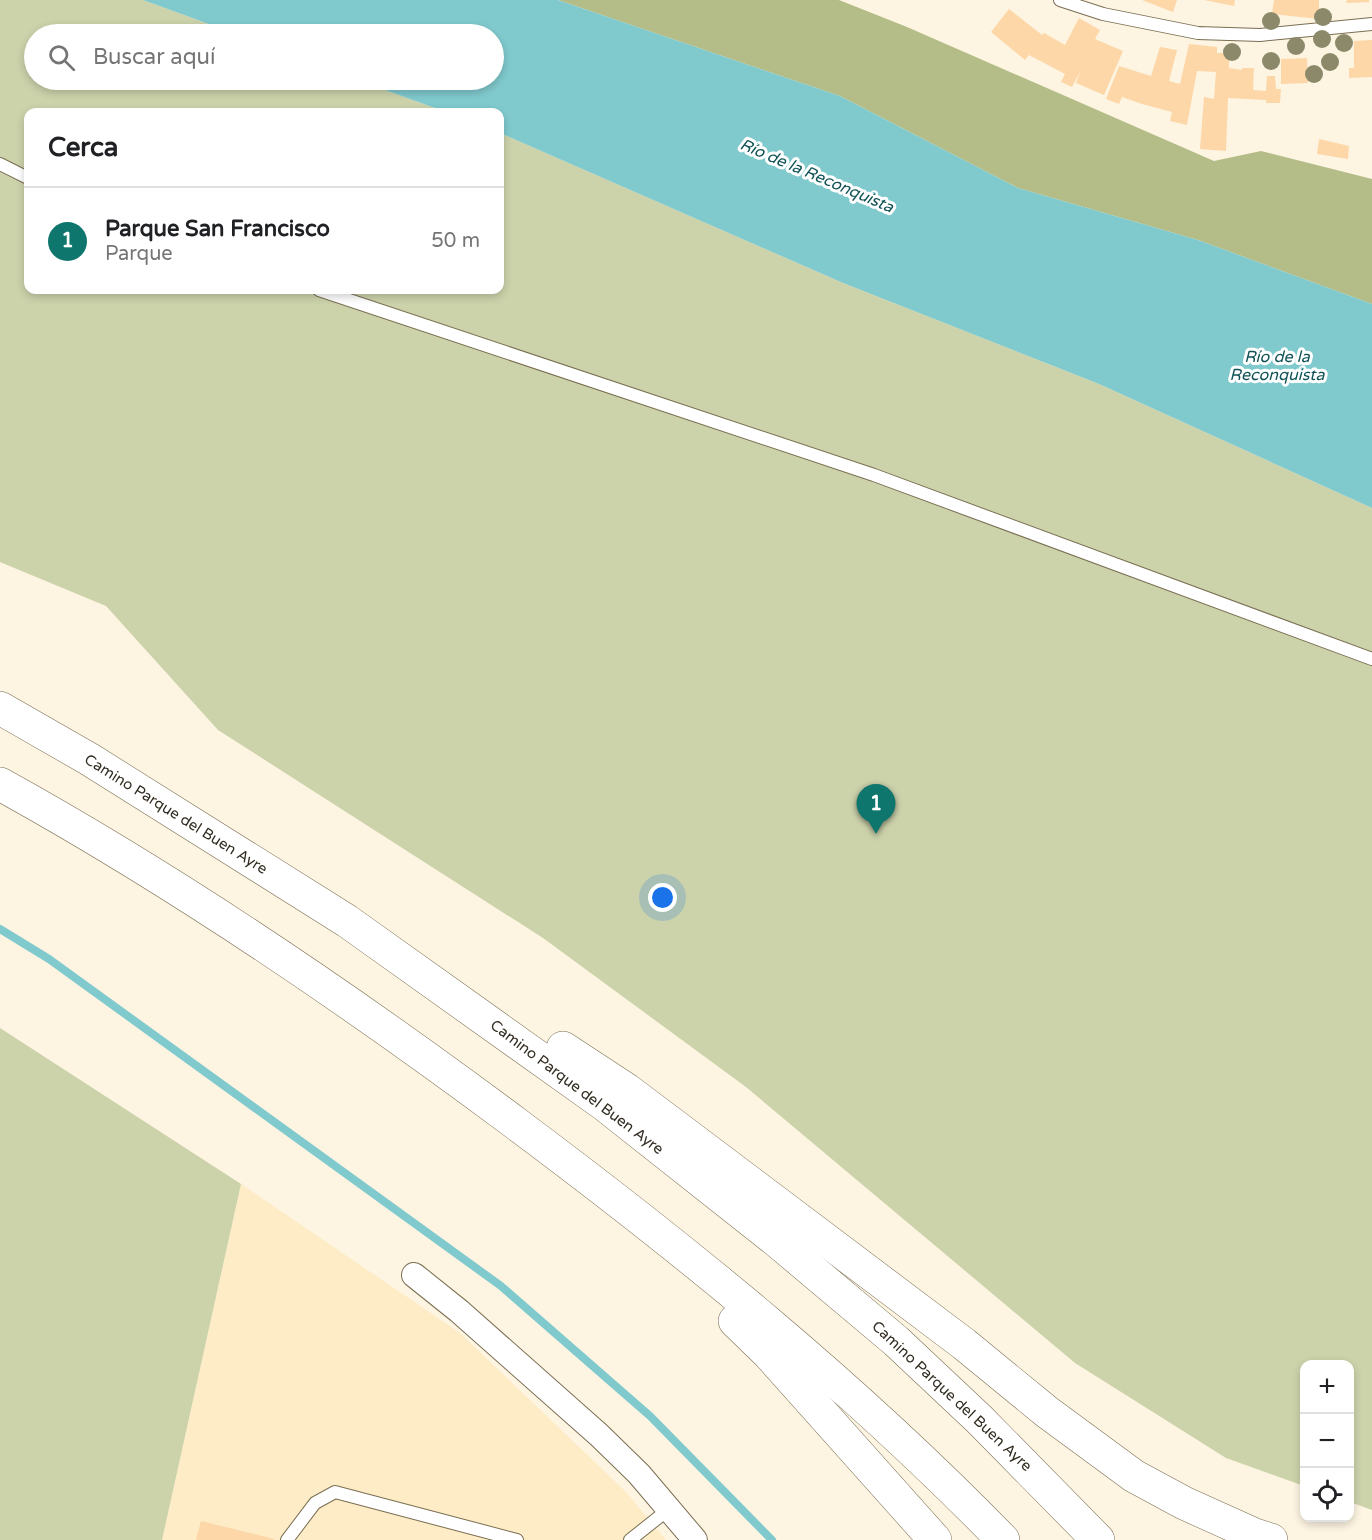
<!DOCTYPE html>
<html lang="es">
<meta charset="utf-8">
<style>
:root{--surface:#fff;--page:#f6f6f6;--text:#202124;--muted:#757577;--line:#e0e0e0;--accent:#0f766e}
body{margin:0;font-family:"Varela Round",sans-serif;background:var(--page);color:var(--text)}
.controls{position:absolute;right:18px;bottom:18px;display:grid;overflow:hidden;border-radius:12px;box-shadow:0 3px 9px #0003}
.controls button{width:54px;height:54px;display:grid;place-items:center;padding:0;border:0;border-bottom:2px solid var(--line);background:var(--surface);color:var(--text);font:30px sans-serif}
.you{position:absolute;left:663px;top:898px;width:21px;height:21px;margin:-15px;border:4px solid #fff;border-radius:50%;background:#1a73e8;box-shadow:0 0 0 9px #1a73e833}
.badge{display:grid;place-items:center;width:39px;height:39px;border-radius:50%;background:var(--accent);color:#fff;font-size:20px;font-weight:700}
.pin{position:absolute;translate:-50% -50px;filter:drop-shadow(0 2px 3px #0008)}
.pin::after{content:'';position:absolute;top:32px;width:21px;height:18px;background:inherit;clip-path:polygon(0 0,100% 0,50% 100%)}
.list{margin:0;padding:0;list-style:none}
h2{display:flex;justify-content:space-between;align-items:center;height:78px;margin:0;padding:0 24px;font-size:26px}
h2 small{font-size:20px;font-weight:400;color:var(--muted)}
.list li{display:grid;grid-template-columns:39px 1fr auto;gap:18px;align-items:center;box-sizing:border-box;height:108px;padding:0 24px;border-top:2px solid var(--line)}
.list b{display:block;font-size:22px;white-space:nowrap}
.list p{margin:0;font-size:20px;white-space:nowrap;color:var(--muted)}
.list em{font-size:20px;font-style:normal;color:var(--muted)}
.icon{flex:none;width:33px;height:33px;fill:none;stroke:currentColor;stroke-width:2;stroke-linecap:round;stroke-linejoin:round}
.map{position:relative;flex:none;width:1372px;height:1540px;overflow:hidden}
.search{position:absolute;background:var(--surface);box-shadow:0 3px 9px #0003;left:24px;top:24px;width:480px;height:66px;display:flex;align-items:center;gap:15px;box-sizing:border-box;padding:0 21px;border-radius:33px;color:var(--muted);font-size:22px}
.panel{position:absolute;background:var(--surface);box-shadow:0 3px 9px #0003;left:24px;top:108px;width:480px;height:186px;border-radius:12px}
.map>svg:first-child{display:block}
.built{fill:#fdecc6}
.green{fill:#ccd3ab}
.forest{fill:#b4bd87}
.water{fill:#80cace}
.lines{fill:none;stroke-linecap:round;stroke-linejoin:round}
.stream{stroke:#80cace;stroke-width:8}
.building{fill:#fdd7a8}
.lane-casing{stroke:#7a6e52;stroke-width:14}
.street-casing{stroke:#7a6e52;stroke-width:26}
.highway-casing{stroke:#7a6e52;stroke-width:34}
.lane{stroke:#fff;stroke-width:12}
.street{stroke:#fff;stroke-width:24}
.highway{stroke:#fff;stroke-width:33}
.tree{fill:#8b896a}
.labels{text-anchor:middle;stroke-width:6;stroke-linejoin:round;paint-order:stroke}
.street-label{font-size:15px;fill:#332d22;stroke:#fff}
.water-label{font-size:16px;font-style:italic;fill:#105255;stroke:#fff}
</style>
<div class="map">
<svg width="1372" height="1540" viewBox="0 0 1372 1540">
<rect width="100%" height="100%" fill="#fdf4e2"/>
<path class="built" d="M241 1184 460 1333 626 1492 666 1540H162Z"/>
<g class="green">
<path d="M0 0H143L236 34H34V80H357L446 112H28V290H500V133L843 283 1099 384 1372 508V1510L1350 1502V1364H1304V1486L1226 1458 1075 1363 746 1087 543 938 218 730 106 606 0 562Z"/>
<path d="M0 1028 241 1184 162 1540H0Z"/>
</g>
<path class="forest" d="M558 0H839L907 27 1214 161 1261 151 1372 179V304L1198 240 1018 188 840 96Z"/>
<path class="water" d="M143 0H558L840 96 1018 188 1198 240 1372 304V508L1099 384 843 283 500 133V112H446L357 80H494V34H236Z"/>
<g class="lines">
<path class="stream" d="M0 929 49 959 501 1286 650 1416 772 1540"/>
</g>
<g class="building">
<path d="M1142 0H1177L1173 12Z"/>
<path d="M1204 0H1235L1234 6Z"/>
<path d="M1274 0H1319V19L1272 14Z"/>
<path d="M1347 0H1369V2L1346 3Z"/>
<path d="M1009 9 1042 35 1044 33 1065 45 1079 18 1100 30 1095 39 1123 51 1104 95 1076 83 1080 72 1072 87 1061 82 1065 74 1029 55 1025 60 991 32Z"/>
<path d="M1372 40V77L1349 78V68H1354V41Z"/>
<path d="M1189 44 1217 47V53H1229V68L1242 70V68H1254L1253 90 1266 91 1267 76H1275L1276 89H1281L1280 103H1266V100L1228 98 1226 151 1200 149 1204 97 1214 99 1216 72 1197 71 1187 125 1170 121 1172 112 1142 104 1122 97 1119 104 1106 99 1119 66 1151 76 1160 47 1177 50 1169 81 1180 84Z"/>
<path d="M1307 58 1308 83 1281 84V59Z"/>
<path d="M1319 139 1349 146 1348 159 1317 154Z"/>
<path d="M201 1521 274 1539V1540H196Z"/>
</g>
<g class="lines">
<g class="lane-casing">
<g id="lane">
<path d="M1060 0 1103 14 1198 33 1260 35 1372 24"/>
<path d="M0 164 28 178"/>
<path d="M319 290 874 475 1372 659"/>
<path d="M287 1540 315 1503 335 1492 517 1540"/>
<path d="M630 1540 669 1509"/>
</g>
</g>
<g class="street-casing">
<path id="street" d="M414 1275 459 1311 599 1435 639 1474 695 1540"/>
</g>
<g class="highway-casing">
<g id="highway">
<path d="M0 708 89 759 347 921 605 1105 777 1241 896 1341 980 1420 1098 1540"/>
<path d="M0 784C181 884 352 1001 518 1125 688 1252 854 1387 1003 1540"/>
<path d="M563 1048 627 1090 964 1344 1047 1412 1134 1476 1184 1503 1255 1535 1271 1540"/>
<path d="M735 1321 769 1354 935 1540"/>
</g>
</g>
<use href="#lane" class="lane"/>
<use href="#street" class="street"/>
<use href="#highway" class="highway"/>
</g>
<g class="tree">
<circle cx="1323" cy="17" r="9"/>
<circle cx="1271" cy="21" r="9"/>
<circle cx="1322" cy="39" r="9"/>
<circle cx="1344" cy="43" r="9"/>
<circle cx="1296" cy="46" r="9"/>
<circle cx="1232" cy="52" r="9"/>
<circle cx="1271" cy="61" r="9"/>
<circle cx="1330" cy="62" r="9"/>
<circle cx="1314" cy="74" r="9"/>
</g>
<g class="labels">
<g class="street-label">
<text transform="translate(176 814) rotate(32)" y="5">Camino Parque del Buen Ayre</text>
<text transform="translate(577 1087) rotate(37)" y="5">Camino Parque del Buen Ayre</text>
<text transform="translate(952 1396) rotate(43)" y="5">Camino Parque del Buen Ayre</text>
</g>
<g class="water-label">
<text transform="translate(817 175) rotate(23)" y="6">Río de la Reconquista</text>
<text x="1277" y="362">Río de la<tspan x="1277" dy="18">Reconquista</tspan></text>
</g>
</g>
</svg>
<div class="controls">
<button>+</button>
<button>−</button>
<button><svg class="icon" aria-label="locate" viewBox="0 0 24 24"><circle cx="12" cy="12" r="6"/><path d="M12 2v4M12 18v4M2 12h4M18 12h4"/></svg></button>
</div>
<div class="you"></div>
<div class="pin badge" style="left:876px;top:834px">1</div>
<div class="search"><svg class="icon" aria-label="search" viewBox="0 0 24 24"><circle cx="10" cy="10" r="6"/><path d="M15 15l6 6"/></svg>Buscar aquí</div>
<section class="panel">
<h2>Cerca<small></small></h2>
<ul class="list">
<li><span class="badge">1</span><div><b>Parque San Francisco</b><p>Parque</p></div><em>50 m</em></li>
</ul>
</section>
</div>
